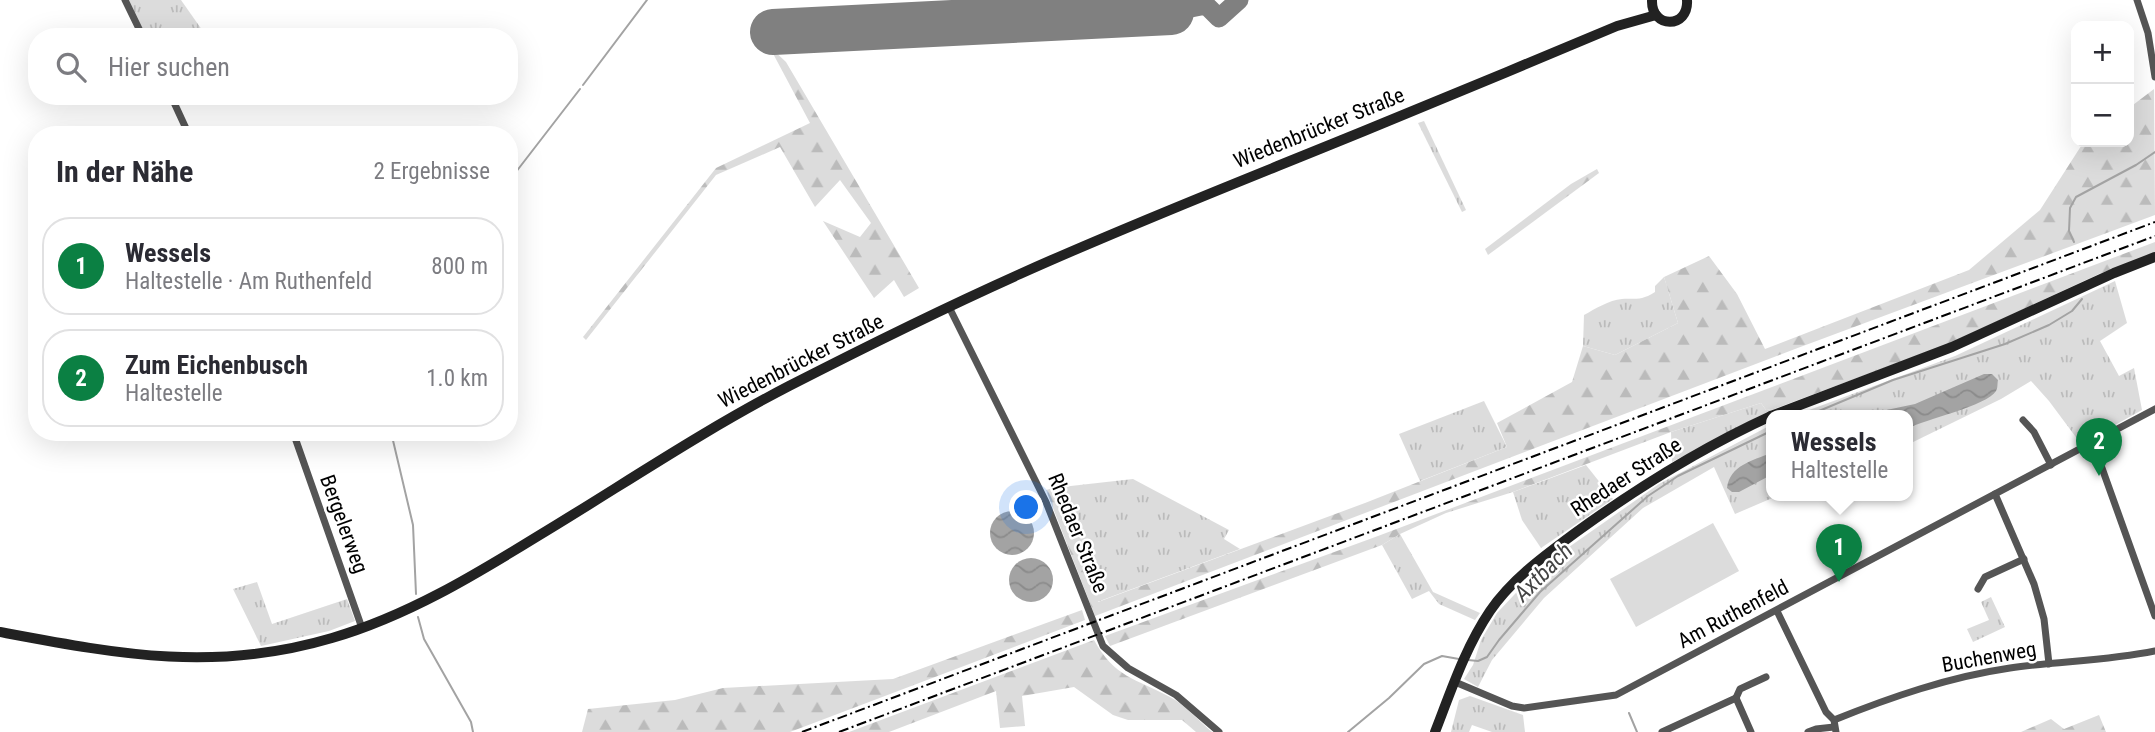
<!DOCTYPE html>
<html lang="de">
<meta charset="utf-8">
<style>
:root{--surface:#fff;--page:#f7f7f7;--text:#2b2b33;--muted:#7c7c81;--line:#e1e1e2;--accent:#0b8043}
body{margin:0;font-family:"Roboto Condensed",sans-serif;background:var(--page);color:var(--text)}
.controls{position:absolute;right:21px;top:21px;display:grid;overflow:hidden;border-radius:14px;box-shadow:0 7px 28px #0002}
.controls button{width:63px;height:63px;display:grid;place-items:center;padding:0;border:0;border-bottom:2px solid var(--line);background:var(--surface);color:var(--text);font:35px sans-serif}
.you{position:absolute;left:1027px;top:508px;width:24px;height:24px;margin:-18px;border:5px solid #fff;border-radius:50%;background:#1a73e8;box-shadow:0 0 0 10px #1a73e833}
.badge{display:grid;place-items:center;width:46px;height:46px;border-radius:50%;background:var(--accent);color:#fff;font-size:23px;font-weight:700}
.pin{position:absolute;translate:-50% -58px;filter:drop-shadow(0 2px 4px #0008)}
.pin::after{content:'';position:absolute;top:37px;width:24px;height:21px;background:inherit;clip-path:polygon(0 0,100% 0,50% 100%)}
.popup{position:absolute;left:1766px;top:410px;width:147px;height:91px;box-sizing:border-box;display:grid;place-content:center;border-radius:14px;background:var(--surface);filter:drop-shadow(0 2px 5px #0005);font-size:23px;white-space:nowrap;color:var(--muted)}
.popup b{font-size:26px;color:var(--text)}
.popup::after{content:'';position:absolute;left:50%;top:100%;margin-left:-14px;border:14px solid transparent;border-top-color:var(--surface)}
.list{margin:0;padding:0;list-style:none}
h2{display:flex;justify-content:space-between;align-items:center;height:91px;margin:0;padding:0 28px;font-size:30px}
h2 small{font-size:23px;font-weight:400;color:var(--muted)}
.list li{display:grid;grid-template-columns:46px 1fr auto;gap:21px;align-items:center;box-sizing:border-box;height:98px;margin:0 14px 14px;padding:0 14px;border:2px solid var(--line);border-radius:28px}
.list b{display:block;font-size:26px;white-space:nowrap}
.list p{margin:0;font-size:23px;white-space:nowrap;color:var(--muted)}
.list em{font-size:23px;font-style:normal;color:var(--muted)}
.icon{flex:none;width:38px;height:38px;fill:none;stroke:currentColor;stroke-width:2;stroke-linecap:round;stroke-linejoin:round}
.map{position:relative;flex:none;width:2155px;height:732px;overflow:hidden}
.search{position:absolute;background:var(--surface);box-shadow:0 7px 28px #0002;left:28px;top:28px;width:490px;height:77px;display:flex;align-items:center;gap:18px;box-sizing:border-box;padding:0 24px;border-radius:28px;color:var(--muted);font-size:26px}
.panel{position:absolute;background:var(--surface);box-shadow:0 7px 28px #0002;left:28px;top:126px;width:490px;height:315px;border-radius:28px}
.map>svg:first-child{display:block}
.grass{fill:url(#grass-tufts)}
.forest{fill:url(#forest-firs)}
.pitch{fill:#dcdcdc}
.water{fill:url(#water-waves)}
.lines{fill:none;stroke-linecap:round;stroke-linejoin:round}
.stream{stroke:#a3a3a3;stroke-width:2}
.taxiway{stroke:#808080;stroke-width:19}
.runway{stroke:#808080;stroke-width:46}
.street{stroke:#555;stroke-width:7}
.secondary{stroke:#222;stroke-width:10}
.rail{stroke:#000;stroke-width:2;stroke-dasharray:10 3.5 2 3.5;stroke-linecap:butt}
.labels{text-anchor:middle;stroke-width:5;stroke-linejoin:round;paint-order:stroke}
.street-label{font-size:21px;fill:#000;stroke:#fff}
.water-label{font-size:23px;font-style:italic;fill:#444;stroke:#fff}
</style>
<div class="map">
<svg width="2155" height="732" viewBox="0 0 2155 732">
<defs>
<pattern id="grass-tufts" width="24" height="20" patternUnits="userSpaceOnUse" patternTransform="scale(1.75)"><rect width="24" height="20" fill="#dcdcdc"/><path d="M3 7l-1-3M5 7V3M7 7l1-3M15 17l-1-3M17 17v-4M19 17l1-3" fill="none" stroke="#bbb"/></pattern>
<pattern id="forest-firs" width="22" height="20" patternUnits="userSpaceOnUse" patternTransform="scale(1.75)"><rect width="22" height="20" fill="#dcdcdc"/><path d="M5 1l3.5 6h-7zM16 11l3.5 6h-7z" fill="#bbb"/></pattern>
<pattern id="water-waves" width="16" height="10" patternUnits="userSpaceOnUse" patternTransform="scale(1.75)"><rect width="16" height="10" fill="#a3a3a3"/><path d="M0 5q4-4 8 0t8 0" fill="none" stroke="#8b8b8b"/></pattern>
</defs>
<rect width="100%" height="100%" fill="#fff"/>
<g class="grass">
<path d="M128 0H181L207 37H146Z"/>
<path d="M1424 121 1466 210 1462 212 1418 123Z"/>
<path d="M1664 277 1678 323 1615 355 1583 346 1584 315C1595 309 1609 300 1622 299 1636 298 1641 301 1655 292V286Z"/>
<path d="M2115 281 2127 323 2100 341 2119 376 2134 368 2142 410 2081 444 2049 401 2031 381 2001 399 1907 445V416H1793L1955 356Z"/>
<path d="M1484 401 1507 447 1420 481 1399 434Z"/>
<path d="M1761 403 1766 410 1774 409 1672 462 1671 432Z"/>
<path d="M1771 425V496H1777L1735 514 1714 467 1643 508 1544 598 1492 660 1478 687 1464 679 1473 665 1481 640 1497 613 1531 577 1569 547 1659 484Z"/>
<path d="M1586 465 1613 499 1541 548 1522 520 1513 492Z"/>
<path d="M1133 479 1229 530 1224 539 1240 549 1097 602 1053 488Z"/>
<path d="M1400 534 1433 592 1480 613 1475 620 1439 604 1429 591 1412 599 1382 545Z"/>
<path d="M257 582 272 624 347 599 355 621 329 631 261 646 233 589Z"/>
<path d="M1991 597 2005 627 1973 642 1967 629 1989 620 1981 602Z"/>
<path d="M1470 696 1523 715 1525 732H1492L1472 725 1469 732H1451L1459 700Z"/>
</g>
<g class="forest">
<path d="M769 46 786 62 919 288 904 297 894 280 874 298 823 221 860 237 871 223 840 180 815 207 780 147 716 175 586 340 583 337 716 168 810 123Z"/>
<path d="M2154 89 2155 215 1795 349 1095 616 1046 490 1053 488 1098 602 1365 503 1507 447 1497 423 1572 382 1583 346 1615 355 1678 323 1664 277 1709 256 1737 294 1765 349 1969 270 2040 210 2083 143 2129 142V108Z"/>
<path d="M1597 169 1599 173 1488 255 1485 249 1571 184Z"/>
<path d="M2155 242V253L2099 274 1948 344 1774 409 1766 410 1761 403 1671 432 1513 492 1446 513 1400 534 1382 545 1110 646 1105 636 1378 536Z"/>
<path d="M1082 610 1085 620 790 732H582L588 709 675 700 723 688 893 679Z"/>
<path d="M1094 640C1115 678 1135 678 1170 697 1185 705 1199 721 1212 732H1196L1182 720H1128L1113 715 1074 687 1022 696 1025 726 1000 728 996 691 889 732H849Z"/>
<path d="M2099 715 2106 732H2021L2051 719 2064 729Z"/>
</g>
<path class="pitch" d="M1713 523 1739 571 1636 627 1610 579Z"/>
<g class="water">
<path d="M1984 374H1992L1998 380C1997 385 1998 388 1996 391 1987 406 1925 419 1907 429V416H1858L1915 404Z"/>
<path d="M1771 453V475L1739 492H1732L1727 488C1730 465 1752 461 1771 453Z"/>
<circle cx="1012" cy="533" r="22"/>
<circle cx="1031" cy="580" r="22"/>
</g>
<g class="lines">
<g class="stream">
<path d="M583 85 647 0"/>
<path d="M509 181 580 89"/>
<path d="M2074 242 2069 231 2070 208 2076 197 2136 165 2155 152"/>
<path d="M1807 416 1893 380 2005 344 2049 325 2072 311 2082 299"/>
<path d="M391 432 413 525 416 594"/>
<path d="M418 617 424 639 471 722 473 732"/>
<path d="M1468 660 1478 661 1487 657 1499 640 1540 592 1648 496 1678 476 1771 431"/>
<path d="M1629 713 1637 732"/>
<path d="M1348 732 1389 698 1424 664 1442 656 1459 659"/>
</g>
<path class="taxiway" d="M1171 12 1206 5 1219 18 1239 0"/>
<path class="runway" d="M773 32 1171 12"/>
<g class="street">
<path d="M125 0 143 37"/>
<path d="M2137 0 2148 33 2155 77"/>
<path d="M171 96 189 135"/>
<path d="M949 307 1046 502 1103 646 1128 668 1176 695 1219 732"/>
<path d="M2023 420 2034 432 2051 465"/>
<path d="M293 432 362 628"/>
<path d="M2093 443 2155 616"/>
<path d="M1995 494 2034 584 2044 619 2049 664"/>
<path d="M1978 589 1985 577 2024 559"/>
<path d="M1777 611 1826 712 1834 720 1836 732"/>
<path d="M1455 682 1512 706 1524 708 1616 695 2155 409"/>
<path d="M1736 698 1740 689 1766 677"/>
<path d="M1736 698 1751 732"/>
<path d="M1834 720C1891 697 1949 677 2010 668 2058 661 2107 661 2155 651"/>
<path d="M1662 732 1736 698"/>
<path d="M1808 732 1816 729 1834 727"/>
</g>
<g class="secondary">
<path d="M1652 0C1651 29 1689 29 1687 0"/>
<path d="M1771 416 1952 347 2114 273 2155 257"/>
<path d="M0 632C118 654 214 673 332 638 407 616 473 576 538 536 621 486 702 431 789 386 865 347 942 309 1020 274 1133 223 1249 178 1364 131 1448 97 1533 61 1617 26L1656 15"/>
<path d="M1435 732C1451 691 1465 648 1490 611 1512 579 1544 556 1575 533 1637 488 1701 448 1771 416"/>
</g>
<g class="rail">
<path d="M802 732 2155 222"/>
<path d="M839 732 2155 236"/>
</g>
</g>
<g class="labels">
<g class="street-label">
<text transform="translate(1319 128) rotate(-22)" y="7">Wiedenbrücker Straße</text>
<text transform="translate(801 361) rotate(-27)" y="7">Wiedenbrücker Straße</text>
<text transform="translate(1626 477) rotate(-33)" y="7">Rhedaer Straße</text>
<text transform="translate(344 524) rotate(70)" y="7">Bergelerweg</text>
<text transform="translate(1078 533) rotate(68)" y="7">Rhedaer Straße</text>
<text transform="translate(1733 614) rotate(-28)" y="7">Am Ruthenfeld</text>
<text transform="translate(1989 657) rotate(-10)" y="7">Buchenweg</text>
</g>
<g class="water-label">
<text transform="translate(1543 572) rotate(-45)" y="8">Axtbach</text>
</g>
</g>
</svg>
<div class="controls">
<button>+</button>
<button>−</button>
</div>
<div class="you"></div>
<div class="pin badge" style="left:1839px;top:582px">1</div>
<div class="popup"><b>Wessels</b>Haltestelle</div>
<div class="pin badge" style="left:2099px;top:476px">2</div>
<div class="search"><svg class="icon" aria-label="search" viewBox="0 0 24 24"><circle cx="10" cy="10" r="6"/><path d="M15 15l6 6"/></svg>Hier suchen</div>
<section class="panel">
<h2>In der Nähe<small>2 Ergebnisse</small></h2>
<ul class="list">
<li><span class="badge">1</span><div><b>Wessels</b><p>Haltestelle · Am Ruthenfeld</p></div><em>800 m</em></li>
<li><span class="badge">2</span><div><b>Zum Eichenbusch</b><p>Haltestelle</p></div><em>1.0 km</em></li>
</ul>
</section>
</div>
